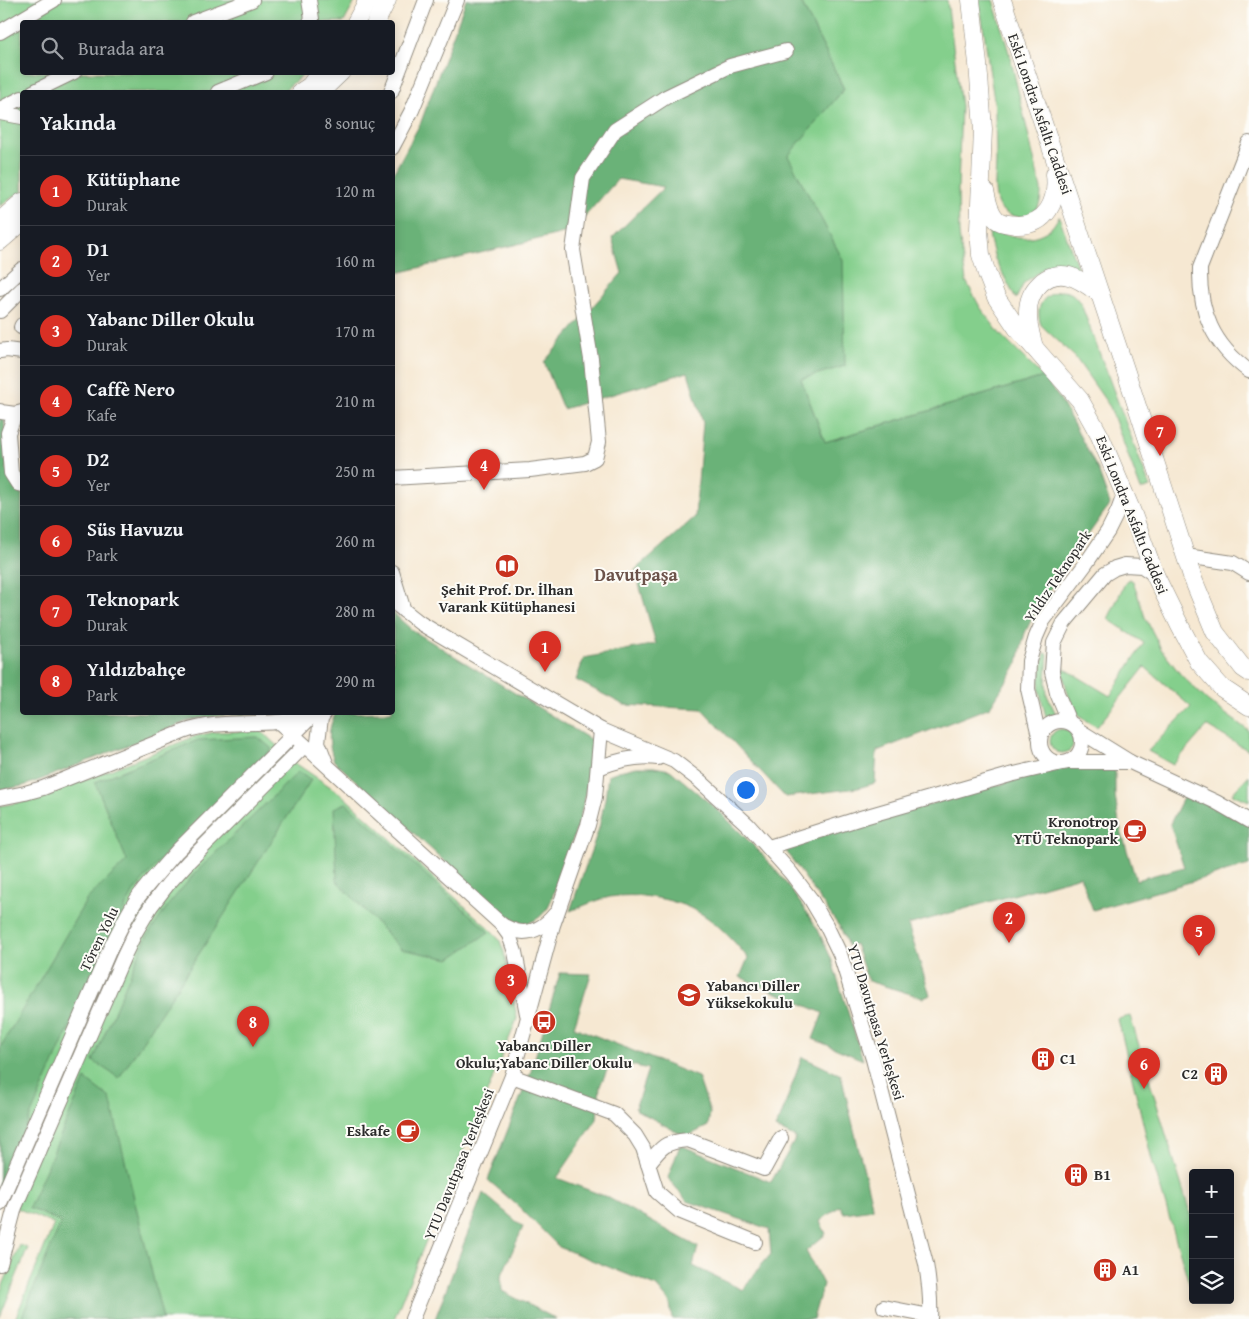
<!DOCTYPE html>
<html lang="tr">
<meta charset="utf-8">
<style>
:root{--surface:#171b24;--page:#20242c;--text:#f1f3f6;--muted:#9ea1a6;--line:#363941;--accent:#d93025}
body{margin:0;font-family:"Gentium Book Plus",serif;background:var(--page);color:var(--text)}
.controls{position:absolute;right:15px;bottom:15px;display:grid;overflow:hidden;border-radius:5px;box-shadow:0 2px 12px #0003}
.controls button{width:45px;height:45px;display:grid;place-items:center;padding:0;border:0;border-bottom:1px solid var(--line);background:var(--surface);color:var(--text);font:25px sans-serif}
.you{position:absolute;left:745px;top:789px;width:18px;height:18px;margin:-12px;border:4px solid #fff;border-radius:50%;background:#1a73e8;box-shadow:0 0 0 8px #1a73e833}
.badge{display:grid;place-items:center;width:32px;height:32px;border-radius:50%;background:var(--accent);color:#fff;font-size:16px;font-weight:700}
.pin{position:absolute;translate:-50% -41px;filter:drop-shadow(0 1px 2px #0008)}
.pin::after{content:'';position:absolute;top:26px;width:18px;height:15px;background:inherit;clip-path:polygon(0 0,100% 0,50% 100%)}
.list{margin:0;padding:0;list-style:none}
h2{display:flex;justify-content:space-between;align-items:center;height:65px;margin:0;padding:0 20px;font-size:21px}
h2 small{font-size:16px;font-weight:400;color:var(--muted)}
.list li{display:grid;grid-template-columns:32px 1fr auto;gap:15px;align-items:center;box-sizing:border-box;height:70px;padding:0 20px;border-top:1px solid var(--line)}
.list b{display:block;font-size:19px;white-space:nowrap}
.list p{margin:0;font-size:16px;white-space:nowrap;color:var(--muted)}
.list em{font-size:16px;font-style:normal;color:var(--muted)}
.icon{flex:none;width:28px;height:28px;fill:none;stroke:currentColor;stroke-width:2;stroke-linecap:round;stroke-linejoin:round}
.map{position:relative;flex:none;width:1249px;height:1319px;overflow:hidden}
.search{position:absolute;background:var(--surface);box-shadow:0 2px 12px #0003;left:20px;top:20px;width:375px;height:55px;display:flex;align-items:center;gap:12px;box-sizing:border-box;padding:0 18px;border-radius:5px;color:var(--muted);font-size:19px}
.panel{position:absolute;background:var(--surface);box-shadow:0 2px 12px #0003;left:20px;top:90px;width:375px;height:625px;border-radius:5px}
.map>svg:first-child{display:block}
.green{fill:#84cf8c;stroke:#587d5c}
.forest{fill:#6bb278;stroke:#4b6e52}
.lines{fill:none;stroke-linecap:round;stroke-linejoin:round}
.minor-casing{stroke:#908a7e;stroke-width:16}
.major-casing{stroke:#908a7e;stroke-width:19}
.minor{stroke:#fff;stroke-width:14}
.major{stroke:#fff;stroke-width:18}
.labels{text-anchor:middle;stroke-width:4;stroke-linejoin:round;paint-order:stroke}
.street-label{font-size:15px;fill:#2b2b2b;stroke:#fdfcf7}
.poi-label{font-size:15px;font-weight:bold;fill:#2b2b2b;stroke:#fdfcf7;text-anchor:start}
.quarter-label{font-size:18px;font-weight:bold;fill:#6c534a;stroke:#fdfcf7}
</style>
<div class="map">
<svg width="1249" height="1319" viewBox="0 0 1249 1319">
<rect width="100%" height="100%" fill="#fdfcf7"/>
<filter id="ink" filterUnits="userSpaceOnUse"><feTurbulence type="fractalNoise" baseFrequency=".02" numOctaves="2"/><feDisplacementMap in="SourceGraphic" scale="10" xChannelSelector="R" yChannelSelector="G"/><feConvolveMatrix kernelMatrix="1 2 1 2 8 2 1 2 1" color-interpolation-filters="sRGB"/></filter>
<filter id="wash" filterUnits="userSpaceOnUse"><feTurbulence type="fractalNoise" baseFrequency=".0096" numOctaves="4" result="noise"/><feDisplacementMap in="SourceGraphic" scale="20" xChannelSelector="R" yChannelSelector="G"/><feGaussianBlur stdDeviation="1.12" result="paint"/><feColorMatrix in="noise" values="0 0 0 0 0 0 0 0 0 0 0 0 0 0 0 0 0 1.4 0 .05"/><feComposite in="paint" operator="in"/></filter>
<g filter="url(#wash)">
<rect width="100%" height="100%" fill="#f6e8d2"/>
<g class="green">
<path d="M0 0H356L344 22H22V72L305 73 282 92H22V193L16 195 0 206Z"/>
<path d="M800 0H947L961 106 958 189 959 234 966 281 980 307 1000 334 1043 377 825 442 801 379 787 156 844 89Z"/>
<path d="M979 0H993L1010 56 1041 189C1041 196 1041 203 1037 208 1027 222 1002 218 997 202 993 188 996 173 996 160 996 143 995 126 995 110 994 96 991 82 989 68 986 45 983 23 979 0Z"/>
<path d="M1059 216 1078 269 1058 264 1045 267 1024 283 1016 299 995 259 990 240 988 223C1005 239 1035 244 1053 226 1055 223 1057 220 1059 216Z"/>
<path d="M1059 291C1072 291 1074 295 1081 304L1150 487 1141 490 1110 407 1075 357 1041 325C1035 307 1042 296 1059 291Z"/>
<path d="M1129 579 1133 581 1145 617 1161 649 1181 675 1208 701 1249 731V751L1207 726 1173 765 1148 751 1191 707 1145 667 1097 727C1092 724 1087 722 1083 718 1069 708 1065 683 1062 667L1110 696 1144 643 1108 619 1126 581Z"/>
<path d="M1045 653 1048 654 1046 682 1047 695 1056 714 1046 717 1039 689 1040 675Z"/>
<circle cx="1062" cy="741" r="12"/>
<path d="M261 731 298 765 341 794 493 932 500 941 504 952 517 1018 515 1024 394 1319H15L54 1224 0 1201V806L27 801 46 795 196 736 215 732Z"/>
<path d="M1249 775V801L1232 794Z"/>
<path d="M1130 1016 1193 1223V1296L1152 1160 1118 1019Z"/>
<path d="M20 1245 28 1248 0 1317V1292Z"/>
</g>
<g class="forest">
<path d="M466 0H800L844 89 788 156 843 260 845 366 801 379 825 442 1043 377 1060 399 1098 470 1110 504 1038 606 1025 633 1021 648 1018 663 990 707 877 751 875 783 858 788 785 797 702 709 624 705 576 680 584 658 656 644 635 570 695 517 703 423 688 372 563 409 544 362 622 273 612 238 664 187 618 179 572 231 393 274 392 176 421 122Z"/>
<path d="M0 412H4L7 471 22 486V712L285 713 278 714 224 715 202 718 191 720 40 780 23 786 0 790Z"/>
<path d="M393 613 412 630 593 741 585 795 579 822 548 908C535 924 527 926 507 918L334 761C328 743 327 729 336 713L392 712Z"/>
<path d="M258 737 272 749 163 857 134 891 109 937 0 1185V1048L87 899 127 861 95 782 198 740Z"/>
<path d="M1073 764 1115 769V795L1119 824 1136 880 1184 867 1170 824 1186 792 1249 825V865L1093 910 1080 876 908 925 930 995 924 998 868 981 855 944 848 946 841 929 786 851 789 844Z"/>
<path d="M637 767H654L670 770 718 810 761 853 783 879 801 904 818 930 831 958 863 1060 813 1039 823 1013 740 977 748 958C737 945 726 932 713 922 686 900 644 892 610 897 596 900 583 906 570 911L599 828 605 799 608 775 619 771Z"/>
<path d="M299 771 311 780 119 1078 93 1061 146 938 169 904 195 873Z"/>
<path d="M346 803 489 932 450 959 401 949 337 881 334 808Z"/>
<path d="M560 973 591 974 574 1027 698 1077 710 1112 708 1126 686 1137 635 1109 648 1069 615 1061 609 1066 600 1086 597 1119 557 1178 607 1197 698 1247 693 1266 743 1290 759 1268 771 1254 769 1229 687 1201 668 1178 680 1145 771 1182 796 1138 775 1128 780 1119 802 1057 841 1075 873 1209 844 1213 840 1206 820 1221 826 1234 806 1251 823 1284 813 1319H672L670 1303 656 1286 559 1247 518 1206 488 1180 531 1071Z"/>
<path d="M85 1079 110 1098 163 1319H21L61 1222 29 1208Z"/>
<path d="M483 1193 523 1227 501 1277 502 1291 556 1319H435Z"/>
</g>
</g>
<g filter="url(#ink)">
<g class="lines">
<g class="minor-casing">
<g id="minor">
<path d="M309 0 312 19 310 22"/>
<path d="M193 22 252 0"/>
<path d="M0 32 54 0"/>
<path d="M33 92 74 72"/>
<path d="M218 92 266 72"/>
<path d="M391 92 426 0"/>
<path d="M0 109 22 98"/>
<path d="M0 113 22 117"/>
<path d="M1249 143 1200 268C1199 312 1213 345 1249 371"/>
<path d="M392 148 412 110 457 0"/>
<path d="M0 289 22 269"/>
<path d="M0 311 22 289"/>
<path d="M21 327 22 325"/>
<path d="M0 351 7 350 22 352"/>
<path d="M0 411 1 412 15 414 22 412"/>
<path d="M15 414 8 433 11 473 18 484 22 485"/>
<path d="M392 478 530 470 585 463 595 458 599 442 591 359 573 250 583 178 615 130 666 97 730 66 786 51"/>
<path d="M1186 556 1233 563 1249 573"/>
<path d="M392 572 404 611"/>
<path d="M392 601 420 623 601 730 674 761 700 781 748 825 791 873 810 898 826 925 840 954 873 1059 926 1264C929 1282 931 1300 930 1319"/>
<path d="M325 712 321 718 318 742 326 763"/>
<circle cx="1061" cy="742" r="21"/>
<path d="M279 722 501 924 509 935 515 952 527 1014"/>
<path d="M1069 722 1057 693 1052 672 1054 643 1064 623 1105 574 1115 568 1125 565 1142 566 1155 575"/>
<path d="M1080 731 1130 762 1216 802 1249 821"/>
<path d="M1040 740 1028 689 1029 661 1036 637 1043 621 1085 565 1108 531 1118 511 1125 492"/>
<path d="M1070 762H1130"/>
<path d="M598 768C618 760 637 755 658 758"/>
<path d="M0 798 25 793 43 788 183 732C217 720 243 725 277 722 289 721 303 716 315 713"/>
<path d="M769 847 864 817 1010 775 1062 763"/>
<path d="M502 925C506 927 512 930 516 931 533 935 545 926 555 914"/>
<path d="M512 1076 614 1114 635 1135 643 1148 657 1192 679 1211 755 1242"/>
<path d="M648 1164C662 1146 665 1142 688 1140L764 1169 781 1138"/>
<path d="M0 1203 109 951C118 933 127 913 139 896 151 880 164 866 177 851L316 712"/>
<path d="M0 1264 15 1207 123 958 135 933 151 906 168 884 188 862 304 746"/>
<path d="M884 1307 930 1316"/>
<path d="M412 1319 512 1076 553 925 588 825 595 797 601 730"/>
</g>
</g>
<g class="major-casing">
<g id="major">
<path d="M971 0 978 64 983 129 979 230 981 255 987 274 996 297 1017 328 1080 400 1100 436 1132 512 1155 575 1180 626 1199 662 1222 688 1249 706"/>
<path d="M1002 0 1126 372 1193 579 1215 632 1243 668 1249 672"/>
<path d="M356 22 368 0"/>
<path d="M376 22 387 0"/>
<path d="M301 92 310 86 320 72"/>
<path d="M320 92 341 72"/>
<path d="M985 191C987 201 989 213 997 220 1002 224 1010 224 1016 225 1047 226 1058 201 1055 174"/>
<path d="M0 221 22 202"/>
<path d="M0 241 22 222"/>
<path d="M1034 347C1031 336 1027 323 1028 312 1028 290 1047 270 1069 276 1081 279 1090 287 1100 294"/>
</g>
</g>
<use href="#minor" class="minor"/>
<use href="#major" class="major"/>
</g>
</g>
<defs>
<g id="library-disc" transform="scale(1.25)"><circle r="9.5" fill="#c8321e" stroke="#fdfcf7"/><path d="M-6-4Q-3-5.5-.7-3.5V5Q-3 3-6 4ZM6-4Q3-5.5 .7-3.5V5Q3 3 6 4Z" fill="#fff"/></g>
<g id="cafe-disc" transform="scale(1.25)"><circle r="9.5" fill="#c8321e" stroke="#fdfcf7"/><path d="M-5.5-4.5H6V0H3Q3 3.5 0 3.5H-2.5Q-5.5 3.5-5.5 0ZM3-3.2v2h1.7v-2ZM-6 4.5H4V6H-6Z" fill="#fff"/></g>
<g id="university-disc" transform="scale(1.25)"><circle r="9.5" fill="#c8321e" stroke="#fdfcf7"/><path d="M0-5L7-2L0 1L-7-2ZM-4 1L0 2.5L4 1V4Q0 6-4 4Z" fill="#fff"/></g>
<g id="bus-disc" transform="scale(1.25)"><circle r="9.5" fill="#c8321e" stroke="#fdfcf7"/><path d="M-5-6H5V4H4V6H2V4H-2V6H-4V4H-5ZM-3.5-4V0h7V-4ZM-3.5 1.2v1.5H-2V1.2ZM2 1.2v1.5H3.5V1.2Z" fill="#fff"/></g>
<g id="building-disc" transform="scale(1.25)"><circle r="9.5" fill="#c8321e" stroke="#fdfcf7"/><path d="M-4-6H4V6H1V3H-1V6H-4ZM-2.5-4.3h1.7v1.8h-1.7ZM.8-4.3h1.7v1.8H.8ZM-2.5-1h1.7V.8h-1.7ZM.8-1h1.7V.8H.8Z" fill="#fff"/></g>
</defs>
<g fill-rule="evenodd">
<use href="#library-disc" x="507" y="566"/>
<use href="#cafe-disc" x="1135" y="831"/>
<use href="#university-disc" x="689" y="995"/>
<use href="#bus-disc" x="544" y="1022"/>
<use href="#building-disc" x="1043" y="1059"/>
<use href="#building-disc" x="1216" y="1074"/>
<use href="#cafe-disc" x="408" y="1131"/>
<use href="#building-disc" x="1076" y="1175"/>
<use href="#building-disc" x="1105" y="1270"/>
</g>
<g class="labels">
<g class="street-label">
<text transform="translate(1040 114) rotate(71)" y="5">Eski Londra Asfaltı Caddesi</text>
<text transform="translate(1132 515) rotate(68)" y="5">Eski Londra Asfaltı Caddesi</text>
<text transform="translate(1058 576) rotate(-56)" y="5">Yıldız Teknopark</text>
<text transform="translate(99 939) rotate(-64)" y="5">Tören Yolu</text>
<text transform="translate(876 1022) rotate(73)" y="5">YTU Davutpasa Yerleşkesi</text>
<text transform="translate(459 1164) rotate(-68)" y="5">YTU Davutpasa Yerleşkesi</text>
</g>
<g class="poi-label">
<text x="507" y="595" text-anchor="middle">Şehit Prof. Dr. İlhan<tspan x="507" dy="17">Varank Kütüphanesi</tspan></text>
<text x="1118" y="827" text-anchor="end">Kronotrop<tspan x="1118" dy="17">YTÜ Teknopark</tspan></text>
<text x="706" y="991">Yabancı Diller<tspan x="706" dy="17">Yüksekokulu</tspan></text>
<text x="544" y="1051" text-anchor="middle">Yabancı Diller<tspan x="544" dy="17">Okulu;Yabanc Diller Okulu</tspan></text>
<text x="1060" y="1064">C1</text>
<text x="1198" y="1079" text-anchor="end">C2</text>
<text x="390" y="1136" text-anchor="end">Eskafe</text>
<text x="1094" y="1180">B1</text>
<text x="1122" y="1275">A1</text>
</g>
<g class="quarter-label">
<text x="636" y="581">Davutpaşa</text>
</g>
</g>
</svg>
<div class="controls">
<button>+</button>
<button>−</button>
<button><svg class="icon" aria-label="layers" viewBox="0 0 24 24"><path d="M12 4l9 5-9 5-9-5zM3 14l9 5 9-5"/></svg></button>
</div>
<div class="you"></div>
<div class="pin badge" style="left:545px;top:672px">1</div>
<div class="pin badge" style="left:1009px;top:943px">2</div>
<div class="pin badge" style="left:511px;top:1005px">3</div>
<div class="pin badge" style="left:484px;top:490px">4</div>
<div class="pin badge" style="left:1199px;top:956px">5</div>
<div class="pin badge" style="left:1144px;top:1089px">6</div>
<div class="pin badge" style="left:1160px;top:456px">7</div>
<div class="pin badge" style="left:253px;top:1047px">8</div>
<div class="search"><svg class="icon" aria-label="search" viewBox="0 0 24 24"><circle cx="10" cy="10" r="6"/><path d="M15 15l6 6"/></svg>Burada ara</div>
<section class="panel">
<h2>Yakında<small>8 sonuç</small></h2>
<ul class="list">
<li><span class="badge">1</span><div><b>Kütüphane</b><p>Durak</p></div><em>120 m</em></li>
<li><span class="badge">2</span><div><b>D1</b><p>Yer</p></div><em>160 m</em></li>
<li><span class="badge">3</span><div><b>Yabanc Diller Okulu</b><p>Durak</p></div><em>170 m</em></li>
<li><span class="badge">4</span><div><b>Caffè Nero</b><p>Kafe</p></div><em>210 m</em></li>
<li><span class="badge">5</span><div><b>D2</b><p>Yer</p></div><em>250 m</em></li>
<li><span class="badge">6</span><div><b>Süs Havuzu</b><p>Park</p></div><em>260 m</em></li>
<li><span class="badge">7</span><div><b>Teknopark</b><p>Durak</p></div><em>280 m</em></li>
<li><span class="badge">8</span><div><b>Yıldızbahçe</b><p>Park</p></div><em>290 m</em></li>
</ul>
</section>
</div>
